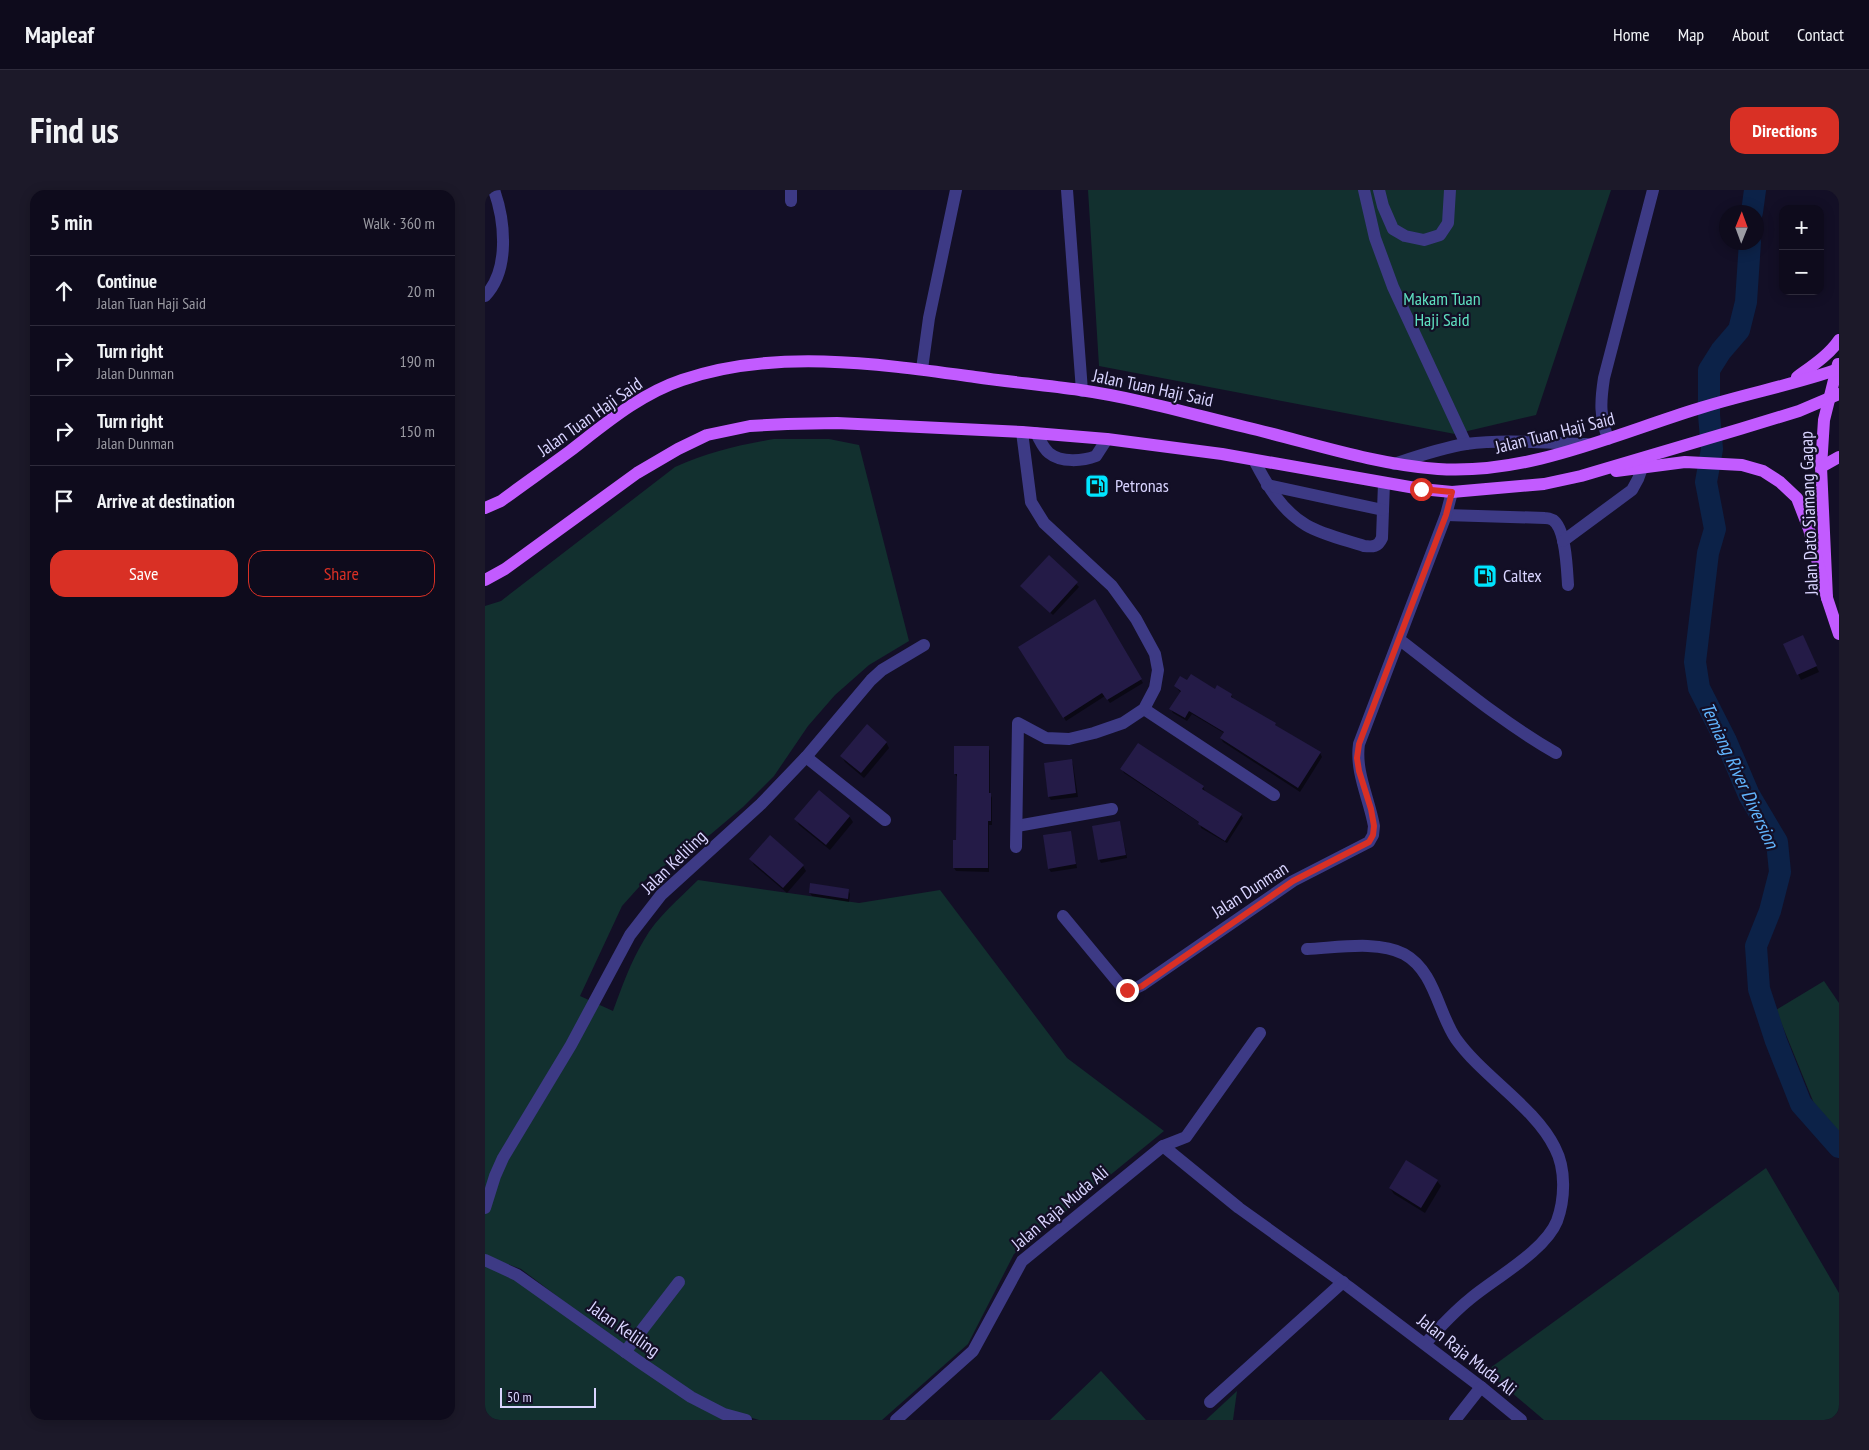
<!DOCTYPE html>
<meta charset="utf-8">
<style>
:root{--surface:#0e0b1c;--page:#1c1929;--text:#f1f3f6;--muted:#9b9ba3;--line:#2e2b3b;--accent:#d93025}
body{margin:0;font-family:"PT Sans Narrow",sans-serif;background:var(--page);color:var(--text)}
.controls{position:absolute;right:15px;top:15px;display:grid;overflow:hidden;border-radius:10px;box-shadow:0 2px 12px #0003}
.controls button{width:45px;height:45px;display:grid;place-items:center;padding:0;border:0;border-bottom:1px solid var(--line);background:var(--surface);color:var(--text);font:25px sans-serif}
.compass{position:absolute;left:1234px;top:15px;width:45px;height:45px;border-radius:50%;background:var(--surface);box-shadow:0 2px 12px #0003;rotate:1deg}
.scale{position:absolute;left:15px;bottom:12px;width:96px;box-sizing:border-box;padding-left:5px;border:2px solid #d9d4ff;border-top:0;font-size:14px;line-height:18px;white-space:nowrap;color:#d9d4ff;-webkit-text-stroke:4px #130f26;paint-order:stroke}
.stop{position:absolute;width:15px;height:15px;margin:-11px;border:4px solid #d93025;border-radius:50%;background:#fff}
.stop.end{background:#d93025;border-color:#fff;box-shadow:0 1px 5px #0008}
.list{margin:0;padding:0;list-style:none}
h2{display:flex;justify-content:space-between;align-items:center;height:65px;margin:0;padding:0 20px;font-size:21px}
h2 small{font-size:16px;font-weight:400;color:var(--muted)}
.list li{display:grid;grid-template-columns:32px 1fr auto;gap:15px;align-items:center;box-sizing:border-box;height:70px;padding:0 20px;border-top:1px solid var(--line)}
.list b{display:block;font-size:19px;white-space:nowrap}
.list p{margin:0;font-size:16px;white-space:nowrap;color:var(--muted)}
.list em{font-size:16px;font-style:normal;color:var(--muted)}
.actions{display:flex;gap:10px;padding:15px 20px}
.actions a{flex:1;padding:11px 0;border:1px solid var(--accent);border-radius:15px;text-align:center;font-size:18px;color:var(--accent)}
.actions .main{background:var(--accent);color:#fff}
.icon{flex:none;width:28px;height:28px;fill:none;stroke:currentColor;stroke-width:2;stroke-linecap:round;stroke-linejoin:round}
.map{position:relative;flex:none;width:1354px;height:1230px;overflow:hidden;border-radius:15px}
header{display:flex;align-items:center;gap:30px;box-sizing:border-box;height:70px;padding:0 25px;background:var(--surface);border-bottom:1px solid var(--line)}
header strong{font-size:24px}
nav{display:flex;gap:28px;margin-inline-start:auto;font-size:18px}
.intro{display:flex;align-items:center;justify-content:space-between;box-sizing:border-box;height:120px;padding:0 30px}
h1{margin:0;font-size:35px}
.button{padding:12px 22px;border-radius:15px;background:var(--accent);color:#fff;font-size:18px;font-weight:700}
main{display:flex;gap:30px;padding:0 30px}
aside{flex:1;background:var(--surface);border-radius:15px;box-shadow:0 2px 12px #0003}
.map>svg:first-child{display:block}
.green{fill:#12302f}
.shadow{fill:#0007}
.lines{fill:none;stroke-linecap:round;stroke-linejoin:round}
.river{stroke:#0c2248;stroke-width:22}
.building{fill:#241b47}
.minor{stroke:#3d3a85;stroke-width:12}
.major{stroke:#c25bff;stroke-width:12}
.route{stroke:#d93025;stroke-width:6}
.labels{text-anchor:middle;stroke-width:4.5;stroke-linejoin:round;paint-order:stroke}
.park-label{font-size:18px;fill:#5fe0c0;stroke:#130f26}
.street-label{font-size:18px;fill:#d9d4ff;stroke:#130f26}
.poi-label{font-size:18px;fill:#d9d4ff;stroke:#130f26;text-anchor:start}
.water-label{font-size:19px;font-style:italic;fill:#62b6ff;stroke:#130f26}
</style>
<header>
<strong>Mapleaf</strong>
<nav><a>Home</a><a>Map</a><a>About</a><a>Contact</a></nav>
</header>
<div class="intro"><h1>Find us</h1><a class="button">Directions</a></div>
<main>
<aside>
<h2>5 min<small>Walk · 360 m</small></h2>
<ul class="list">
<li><svg class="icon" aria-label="ahead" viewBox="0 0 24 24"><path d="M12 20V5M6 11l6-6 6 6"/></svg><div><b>Continue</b><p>Jalan Tuan Haji Said</p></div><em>20 m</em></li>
<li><svg class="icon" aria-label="right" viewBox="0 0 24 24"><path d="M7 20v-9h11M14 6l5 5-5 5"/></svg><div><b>Turn right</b><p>Jalan Dunman</p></div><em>190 m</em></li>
<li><svg class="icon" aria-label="right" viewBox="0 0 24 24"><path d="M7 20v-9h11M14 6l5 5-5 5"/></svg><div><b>Turn right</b><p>Jalan Dunman</p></div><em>150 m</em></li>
<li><svg class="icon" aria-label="arrive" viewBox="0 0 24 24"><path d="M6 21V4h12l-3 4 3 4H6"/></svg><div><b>Arrive at destination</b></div></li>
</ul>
<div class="actions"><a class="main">Save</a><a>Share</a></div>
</aside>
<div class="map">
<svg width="1354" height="1230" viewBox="0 0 1354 1230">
<rect width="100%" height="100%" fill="#130f26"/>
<g class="green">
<path d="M603 0H1126L1051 225 970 244 614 176Z"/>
<path d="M289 249H344L374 255 424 451 384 475 350 505 323 536 289 586 258 617 226 644 163 687 137 716 95 806 128 821C137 797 145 773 159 750 172 727 194 709 213 690L374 713 455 700 582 868 679 941 529 1064 483 1154 397 1230H274L241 1220 208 1203 146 1162 36 1079 0 1066V416L16 411 190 277C223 262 254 255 289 249Z"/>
<path d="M1339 791 1354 813V944L1330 916 1291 820Z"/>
<path d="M1281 978 1354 1103V1230H1059L1001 1181Z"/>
<path d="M0 1075 28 1087 249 1230H0Z"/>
<path d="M616 1181 661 1230H565Z"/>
<path d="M752 1201 748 1230H721L724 1227Z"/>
</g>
<g class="shadow">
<path d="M564 366 594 397 568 425 536 396Z"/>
<path d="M610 411 658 493 625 513 620 506 581 531 535 457Z"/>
<path d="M1320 452 1334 482 1316 490 1313 484Z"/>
<path d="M690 496 730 501 746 505 749 510 835 563 837 567 815 602 738 552 736 548 739 543 707 524 702 531 688 523 686 519 696 503Z"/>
<path d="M401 552 404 558 379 588 360 572 357 566Z"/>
<path d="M470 557H503L505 561V604L507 608V635H504V682L471 681 469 678 473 651V588L470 584Z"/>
<path d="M586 571 588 574 593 607 566 610 564 607 560 574Z"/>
<path d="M637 579 718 597 720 601 756 625 758 628 742 653 716 638 715 633 639 583Z"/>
<path d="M364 626 368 632 345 660 314 635 311 629Z"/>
<path d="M635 632 642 668 616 673 614 669Z"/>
<path d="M585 642 592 678 566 682 564 679Z"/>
<path d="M266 669 318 676 321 681 302 703 269 675Z"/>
<path d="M363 700 365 704 364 712 327 706 325 703Z"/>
<path d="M952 991 956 996 940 1023 909 1004 905 998Z"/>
</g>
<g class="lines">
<g class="river">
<path d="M1267 22 1270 0"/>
<path d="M1265 52 1261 112 1254 140 1236 161 1224 180V225L1227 259 1221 292 1230 339 1223 363 1210 472 1214 498 1241 551 1264 605 1292 652 1295 682 1285 721 1271 756 1274 799 1291 851 1316 914 1354 957"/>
</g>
</g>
<g class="building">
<path d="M564 365 593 392 565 423 535 396Z"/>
<path d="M610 409 657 489 622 510 617 503 578 528 533 457Z"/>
<path d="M1318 445 1332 476 1312 485 1298 454Z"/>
<path d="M706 484 730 499 732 495 747 504 746 507 791 533 790 535 836 562 813 598 735 548 739 542 704 521 700 528 684 519 696 501 689 496 695 486 702 490Z"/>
<path d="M382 534 402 552 376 583 355 566Z"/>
<path d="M653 553 719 596 717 599 757 624 740 651 713 634 714 632 635 579Z"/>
<path d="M469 556H504V603H506V631H503V678H468V650H471L472 584H469Z"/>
<path d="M587 569 591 603 563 607 559 573Z"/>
<path d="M334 600 365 626 341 655 309 629Z"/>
<path d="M635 631 641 665 613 670 607 636Z"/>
<path d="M586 641 591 674 563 679 558 645Z"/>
<path d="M285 645 319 675 298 698 264 669Z"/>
<path d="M325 693 364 699 363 709 324 703Z"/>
<path d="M921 970 953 990 936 1018 904 998Z"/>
</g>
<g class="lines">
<g class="minor">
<path d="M306 0V11"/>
<path d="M582 0 597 201"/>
<path d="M879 0 890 48 908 97 981 254"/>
<path d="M894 0 898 16 908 39 920 46 939 50 955 45 963 33 965 0"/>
<path d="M0 106C25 80 20 31 9 0"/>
<path d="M437 179 444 128 471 0"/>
<path d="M551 243C555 250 558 258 564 263 576 273 598 271 611 266L622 249"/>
<path d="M1123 249C1115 225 1115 214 1119 188L1168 0"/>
<path d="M769 270C782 295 796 320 821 335 838 345 861 350 879 356 888 357 893 357 897 348L899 293"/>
<path d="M909 274C933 266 956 258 981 254 1020 249 1062 253 1102 254"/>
<path d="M782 295 898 320"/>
<path d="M961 325 1060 328C1063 328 1066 329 1068 330 1081 339 1082 380 1083 395"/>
<path d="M1078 351 1147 300 1153 289 1157 278"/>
<path d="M915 450C966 489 1015 531 1071 563"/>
<path d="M659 519 789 605"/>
<path d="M321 567 400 630"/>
<path d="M532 636 627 619"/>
<path d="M531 657 533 533 561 548 584 549 609 543 638 533 659 519 670 498 673 480 670 464 651 429 627 396 559 333 546 312 537 242"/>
<path d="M578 726 636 796C644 801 648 800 657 795L808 691 884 652 888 645 889 636C884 608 870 582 874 554L961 325 967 302"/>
<path d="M822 759C850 758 893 750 919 764 950 781 953 823 971 849 998 887 1050 917 1070 958 1081 979 1080 1009 1072 1031 1060 1061 1010 1088 985 1109 969 1122 954 1138 940 1154"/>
<path d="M678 956 754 1018 864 1097 996 1197 1036 1230"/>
<path d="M0 1018 10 986 18 968 86 855 145 745 176 705 276 614 321 567 386 490 397 480 439 455"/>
<path d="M0 1070 32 1085 153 1171 206 1207 239 1224 261 1230"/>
<path d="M140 1162 194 1092"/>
<path d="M725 1212 858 1092"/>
<path d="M411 1230 488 1161 537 1071 678 956 701 947 775 843"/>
<path d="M970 1230 996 1197"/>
</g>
<g class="major">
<path d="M1353 174 1339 230 1336 277 1342 408 1354 444"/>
<path d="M1312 187C1327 176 1344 165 1354 150"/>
<path d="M1336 277 1354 267"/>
<path d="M1131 281 1200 272 1257 275 1278 281 1295 292 1312 308 1324 339 1342 408"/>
<path d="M0 318 16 311C39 294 62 278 85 261 120 234 155 204 197 190 289 158 396 174 490 187 525 192 560 195 595 200 651 208 706 224 760 237 824 252 887 274 953 279 1042 285 1128 245 1212 219 1259 204 1308 195 1354 179"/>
<path d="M0 390 20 379 152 283 193 259 222 245 265 236 302 234 352 233 537 242 622 249 737 264 936 299 967 302 1059 294 1096 286 1255 239 1314 221 1354 204"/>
</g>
</g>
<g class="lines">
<path class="route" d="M642 800H648L657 796 808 691 884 652 888 645 889 636 886 619 874 581 872 568 874 554 961 325 967 302 936 299"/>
</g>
<defs>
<g id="fuel-square" transform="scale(1.25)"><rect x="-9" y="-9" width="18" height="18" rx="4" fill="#00e5ff" stroke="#130f26"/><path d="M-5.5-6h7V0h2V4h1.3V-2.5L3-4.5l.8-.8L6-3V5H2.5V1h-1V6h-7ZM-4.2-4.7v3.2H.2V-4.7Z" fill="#111"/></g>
</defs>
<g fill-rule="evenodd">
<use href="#fuel-square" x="612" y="296"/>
<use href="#fuel-square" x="1000" y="386"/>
</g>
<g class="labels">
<g class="park-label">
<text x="957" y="115">Makam Tuan<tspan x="957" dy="21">Haji Said</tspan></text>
</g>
<g class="street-label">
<text transform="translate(668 198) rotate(12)" y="6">Jalan Tuan Haji Said</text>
<text transform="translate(105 227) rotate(-35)" y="6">Jalan Tuan Haji Said</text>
<text transform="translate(1070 243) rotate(-14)" y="6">Jalan Tuan Haji Said</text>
<text transform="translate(1324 323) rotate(-92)" y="6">Jalan Dato Siamang Gagap</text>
<text transform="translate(189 672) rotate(-44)" y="6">Jalan Keliling</text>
<text transform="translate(765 700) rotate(-33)" y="6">Jalan Dunman</text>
<text transform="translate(575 1018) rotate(-40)" y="6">Jalan Raja Muda Ali</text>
<text transform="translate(139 1139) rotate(35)" y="6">Jalan Keliling</text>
<text transform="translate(982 1165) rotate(38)" y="6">Jalan Raja Muda Ali</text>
</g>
<g class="poi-label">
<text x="630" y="302">Petronas</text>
<text x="1018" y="392">Caltex</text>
</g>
<g class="water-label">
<text transform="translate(1255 585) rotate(65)" y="7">Temiang River Diversion</text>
</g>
</g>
</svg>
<div class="controls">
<button>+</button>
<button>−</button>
</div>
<svg class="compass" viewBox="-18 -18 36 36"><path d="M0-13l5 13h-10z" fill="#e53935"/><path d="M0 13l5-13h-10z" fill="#9b9ba3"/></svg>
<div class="scale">50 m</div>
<div class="stop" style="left:936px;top:299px"></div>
<div class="stop end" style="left:642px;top:800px"></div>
</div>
</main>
